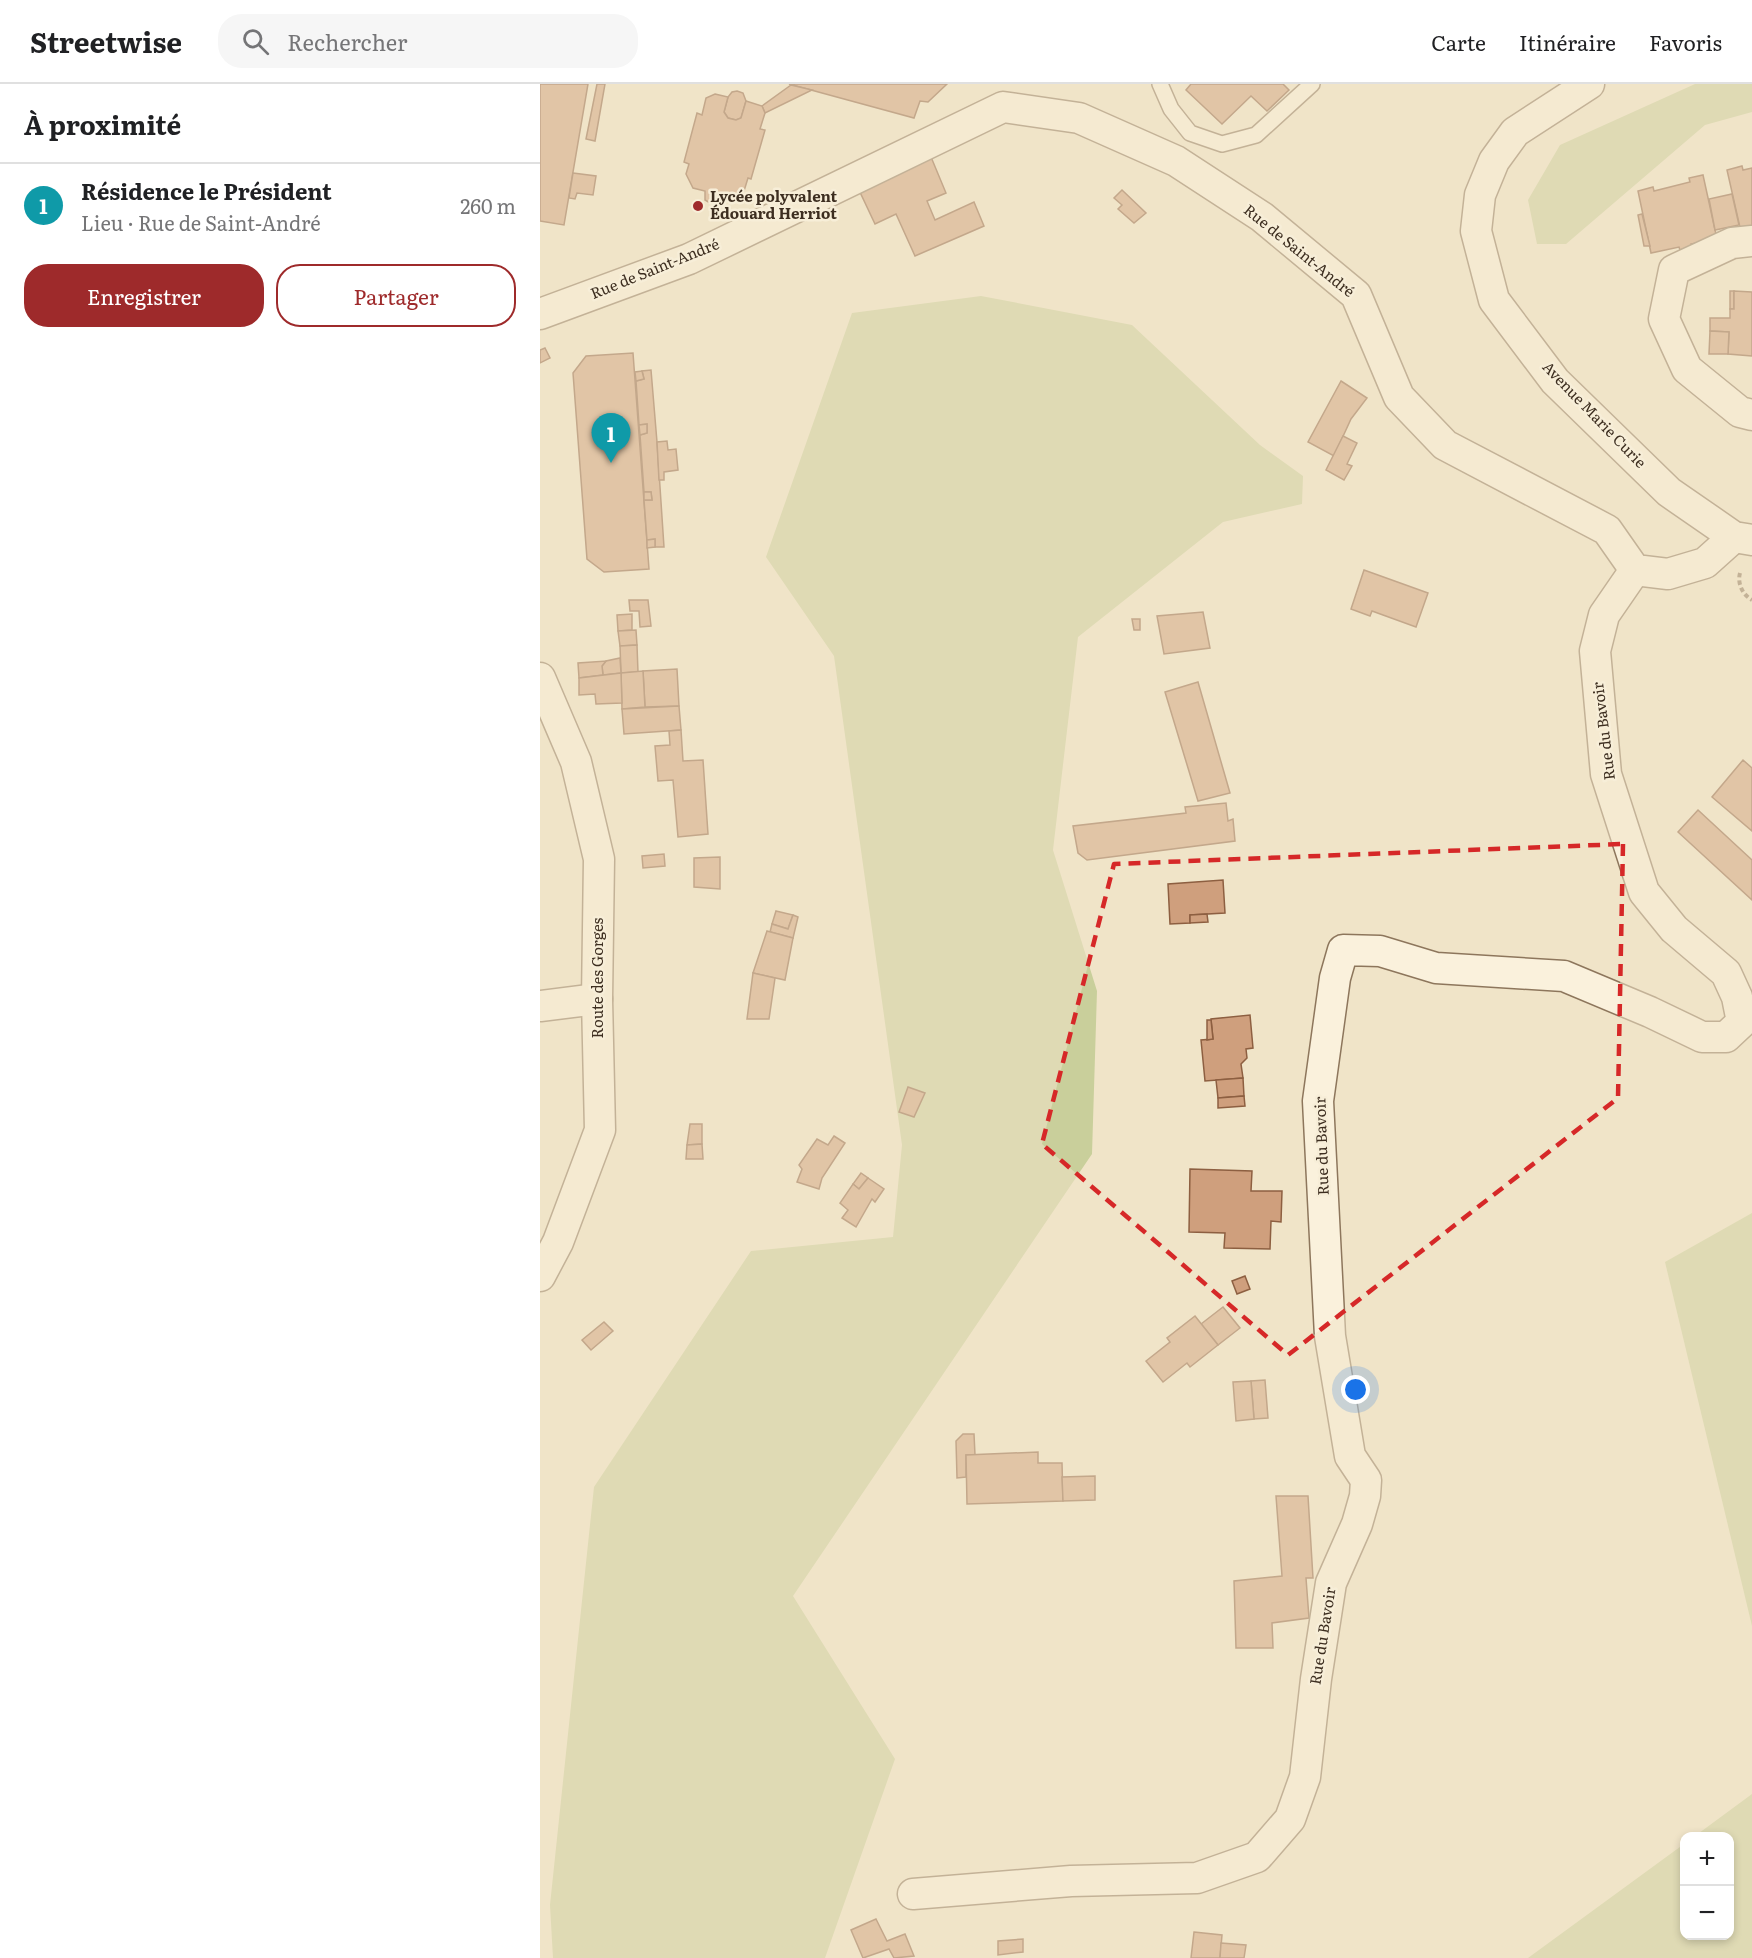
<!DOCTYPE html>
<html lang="fr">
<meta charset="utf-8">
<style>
:root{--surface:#fff;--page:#f6f6f6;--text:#202124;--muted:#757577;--line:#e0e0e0;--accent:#9e2a2b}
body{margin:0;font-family:Literata,serif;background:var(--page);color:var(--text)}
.controls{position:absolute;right:18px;bottom:18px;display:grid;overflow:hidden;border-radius:12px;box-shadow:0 3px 9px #0003}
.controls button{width:54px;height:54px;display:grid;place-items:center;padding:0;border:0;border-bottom:2px solid var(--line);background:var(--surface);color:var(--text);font:30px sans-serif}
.you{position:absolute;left:816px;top:1306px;width:21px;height:21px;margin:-15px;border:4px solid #fff;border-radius:50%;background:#1a73e8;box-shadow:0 0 0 9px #1a73e833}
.badge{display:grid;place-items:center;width:39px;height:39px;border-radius:50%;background:var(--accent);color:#fff;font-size:20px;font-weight:700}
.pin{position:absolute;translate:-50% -50px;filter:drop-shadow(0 2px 3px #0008)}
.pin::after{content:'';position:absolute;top:32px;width:21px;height:18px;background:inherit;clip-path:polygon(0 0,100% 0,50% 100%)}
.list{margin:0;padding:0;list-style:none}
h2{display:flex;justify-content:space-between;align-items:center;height:78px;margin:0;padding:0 24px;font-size:26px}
h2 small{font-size:20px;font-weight:400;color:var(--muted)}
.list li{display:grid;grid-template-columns:39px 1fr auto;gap:18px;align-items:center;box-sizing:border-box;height:84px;padding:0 24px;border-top:2px solid var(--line)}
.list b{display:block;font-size:22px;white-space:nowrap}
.list p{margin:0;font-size:20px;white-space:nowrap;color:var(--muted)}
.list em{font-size:20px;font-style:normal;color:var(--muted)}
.actions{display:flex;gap:12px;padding:18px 24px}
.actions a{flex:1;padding:14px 0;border:2px solid var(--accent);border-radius:24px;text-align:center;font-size:21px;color:var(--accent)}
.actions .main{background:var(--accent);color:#fff}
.icon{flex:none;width:33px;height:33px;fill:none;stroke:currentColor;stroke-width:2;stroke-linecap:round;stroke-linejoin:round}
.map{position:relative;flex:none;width:1212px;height:1874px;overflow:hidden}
header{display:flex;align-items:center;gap:36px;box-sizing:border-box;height:84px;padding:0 30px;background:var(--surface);border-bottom:2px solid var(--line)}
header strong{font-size:28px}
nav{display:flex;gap:33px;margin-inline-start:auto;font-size:21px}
.search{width:420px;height:54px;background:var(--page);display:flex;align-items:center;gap:15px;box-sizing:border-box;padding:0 21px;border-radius:24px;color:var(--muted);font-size:22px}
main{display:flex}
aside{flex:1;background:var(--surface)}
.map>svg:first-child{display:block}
.green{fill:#c9cf9b}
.building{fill:#cf9f7d;stroke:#8d5f41;stroke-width:1.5}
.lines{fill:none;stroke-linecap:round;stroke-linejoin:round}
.service-casing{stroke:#8d765c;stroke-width:18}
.minor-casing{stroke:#8d765c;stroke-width:33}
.path{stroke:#8d765c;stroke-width:4;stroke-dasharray:4.5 3;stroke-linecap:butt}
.service{stroke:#faf1dc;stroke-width:15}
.minor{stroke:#faf1dc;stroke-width:30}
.marked{fill:none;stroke:#d62828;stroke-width:4.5;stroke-dasharray:12 8;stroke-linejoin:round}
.poi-dot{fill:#9e2a2b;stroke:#f7eed8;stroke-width:2}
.labels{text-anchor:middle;stroke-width:5;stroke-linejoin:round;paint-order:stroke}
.poi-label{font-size:15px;font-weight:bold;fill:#3d2e20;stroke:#f7eed8;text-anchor:start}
.street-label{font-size:15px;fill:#3d2e20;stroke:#f7eed8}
</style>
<header>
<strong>Streetwise</strong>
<div class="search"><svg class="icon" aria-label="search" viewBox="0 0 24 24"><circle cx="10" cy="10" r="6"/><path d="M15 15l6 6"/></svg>Rechercher</div>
<nav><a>Carte</a><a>Itinéraire</a><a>Favoris</a></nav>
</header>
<main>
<aside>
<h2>À proximité<small></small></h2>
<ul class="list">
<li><span class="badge" style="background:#0f9aa8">1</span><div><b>Résidence le Président</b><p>Lieu · Rue de Saint-André</p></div><em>260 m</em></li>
</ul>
<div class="actions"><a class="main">Enregistrer</a><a>Partager</a></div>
</aside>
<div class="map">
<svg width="1212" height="1874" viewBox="0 0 1212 1874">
<rect width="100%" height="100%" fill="#f0e4c8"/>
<g class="green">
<path d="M1155 0H1212V28L1165 41 1026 160H997L988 116 1020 61Z"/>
<path d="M441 212 592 241 720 361 763 392 762 420 683 438 538 553 513 766 557 907 552 1070 253 1512 355 1675 285 1874H13L10 1821 54 1403 211 1167 353 1153 362 1061 294 572 226 473 312 229Z"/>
<path d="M1212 1129V1542L1125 1178Z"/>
<path d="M1212 1710V1874H988L1144 1760V1852H1190V1752H1155Z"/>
</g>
<g class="building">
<path d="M0 0H48L24 141 0 137Z"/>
<path d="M57 0H65L55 57 46 55Z"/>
<path d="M249 0H407L388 18 380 17 374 34Z"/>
<path d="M651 0H743L749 6 727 27 711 12 682 40 646 6Z"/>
<path d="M251 1 272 6 225 29 222 22Z"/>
<path d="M197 7 203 9 206 17 201 34 196 36 188 34 184 28 188 13 192 8Z"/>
<path d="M175 10 188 13 184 28 188 34 196 36 201 34 206 17 222 22 225 29 220 45 225 46 211 95 208 94 204 107 191 115 180 111 176 118 170 119 165 116V107L153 104 146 90 149 80 144 78 157 29 162 31 166 14Z"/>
<path d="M391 73 406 109 387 117 395 136 434 118 444 142 375 172 356 130 335 140 319 106Z"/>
<path d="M1202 82 1203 86 1212 84V146L1201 148 1187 86Z"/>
<path d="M33 89 56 92 53 111 37 109 35 115 29 114Z"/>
<path d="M1163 91 1177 155 1151 160 1152 163 1140 166 1139 163 1111 169 1098 107 1113 103 1114 107 1150 98 1149 94Z"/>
<path d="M582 106 606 129 594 139 578 125 582 121 574 114Z"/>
<path d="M1192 110 1199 141 1175 146 1169 115Z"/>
<path d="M1102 130 1110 162H1104L1098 131Z"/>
<rect x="1190" y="207" width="4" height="18"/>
<path d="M1194 207 1212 208V272L1188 270 1189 248 1170 247V234H1190V225H1194Z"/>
<path d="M1170 247 1189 248 1188 270H1169Z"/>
<path d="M5 264 10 274 0 279V266Z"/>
<path d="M93 269 109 485 64 488 47 475 33 289 46 272Z"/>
<path d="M111 286 117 358 124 463H115V455L107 456 104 416H112L111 408H104L100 351 107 349V340L99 341 96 297 104 295 102 287Z"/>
<path d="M102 287 104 295 96 297 95 288Z"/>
<path d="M801 297 827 314 811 335 794 372 768 358Z"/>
<path d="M107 340V349L100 351 99 341Z"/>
<path d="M803 352 817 359 807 380 812 382 804 396 786 386Z"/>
<path d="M127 357 128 366 136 365 138 386 124 388V396H119L117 358Z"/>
<path d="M104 408H111L112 416H104Z"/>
<path d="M115 455V463L107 464V456Z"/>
<path d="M824 486 888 509 876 543 832 527 830 532 811 525Z"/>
<path d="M89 516H108L111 542 100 543 99 527H90Z"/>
<path d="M663 528 670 564 624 570 617 532Z"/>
<path d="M92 530V546L78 547 77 531Z"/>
<path d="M592 535H600V546H594Z"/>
<path d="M96 546 97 561 80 562 78 547Z"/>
<path d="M97 561 98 588 81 589 80 562Z"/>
<path d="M80 574 81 589 63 591 62 582 66 577Z"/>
<path d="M66 577 62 582 63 591 39 594 38 579Z"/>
<path d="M137 585 139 622 105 623 103 587Z"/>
<path d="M103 587 105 623 82 625 81 589Z"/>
<path d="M81 589 82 619 56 620 55 610 39 611V594Z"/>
<path d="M658 598 690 709 658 717 625 608Z"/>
<path d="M139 622 141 646 84 650 82 625Z"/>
<path d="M141 646 143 677 163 676 168 750 138 753 133 696 118 697 115 662 130 661 129 647Z"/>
<path d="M1203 676 1212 684V747L1172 713Z"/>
<path d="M686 719 688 737 693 735 695 757 547 776 538 769 533 742 646 729 645 723Z"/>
<path d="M1158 726 1212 776V816L1138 748Z"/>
<path d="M124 770 125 782 103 784 102 772Z"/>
<path d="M180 773V805L154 803V774Z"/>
<path d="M683 796 685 829 650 831V839L630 840 628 800Z"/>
<path d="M236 827 253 831 248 845 232 840Z"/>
<path d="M667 830 668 838 650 839V831Z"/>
<path d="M253 831 258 833 253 854 230 848 232 840 248 845Z"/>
<path d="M227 847 253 854 245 896 213 889Z"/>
<path d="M213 889 235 894 229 935H207Z"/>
<path d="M710 931 713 964 706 965 707 974 701 980 703 994 665 997 661 956 673 955 671 935Z"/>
<path d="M667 936H671L673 955 667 956Z"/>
<path d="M703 994 704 1012 678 1014 676 996Z"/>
<path d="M368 1003 385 1009 374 1033 359 1028Z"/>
<path d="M704 1012 705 1022 678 1024V1014Z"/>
<path d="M150 1040H162V1060L147 1061Z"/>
<path d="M294 1052 305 1059 282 1094 279 1105 257 1098 262 1085 259 1081 277 1055 288 1061Z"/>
<path d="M162 1060 163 1075H146L147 1061Z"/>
<path d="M650 1085 712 1087 711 1107H742L741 1138 731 1137 730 1165 684 1164 685 1149 649 1148Z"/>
<path d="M321 1089 328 1094 319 1105 313 1100Z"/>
<path d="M328 1094 344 1105 335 1118 332 1115 316 1143 302 1134 308 1126 300 1119 313 1100 319 1105Z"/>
<path d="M705 1192 710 1205 697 1210 692 1197Z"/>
<path d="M683 1223 700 1244 678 1261 661 1240Z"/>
<path d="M655 1232 678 1261 650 1283 647 1279 623 1298 606 1277 630 1258 627 1254Z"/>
<path d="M64 1238 73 1247 51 1266 42 1256Z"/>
<path d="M725 1296 728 1334 714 1335 711 1297Z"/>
<path d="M711 1297 714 1335 696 1337 693 1298Z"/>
<path d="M423 1350H434L435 1371H426V1393L417 1394 416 1357Z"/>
<path d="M498 1368V1379H522L523 1417 427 1420 426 1371Z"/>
<path d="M555 1392V1416L523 1417 522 1393Z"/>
<path d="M736 1412H768L773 1494H766L769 1534 732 1539 733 1564H696L694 1497 742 1492Z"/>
<path d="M336 1835 347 1857 365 1850 374 1872 354 1874 349 1865 323 1874 311 1846Z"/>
<path d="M654 1848 682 1851 680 1874H651Z"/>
<path d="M483 1855V1868L458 1871V1857Z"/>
<path d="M681 1859 706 1861 704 1874H680Z"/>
</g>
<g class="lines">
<g class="service-casing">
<path id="service" d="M620 0 631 25 650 49 682 60 716 51 772 0"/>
</g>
<g class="minor-casing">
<g id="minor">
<path d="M1049 0 975 48 954 77 940 111 936 147 954 216 1015 297 1129 408 1194 453 1212 456"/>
<path d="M1212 157 1192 159 1134 186 1124 235 1147 285 1200 328 1212 331"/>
<path d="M0 230 149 175 463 23 539 34 636 77 722 133 816 211 859 313 905 361 1067 446 1095 486 1128 490 1165 479 1194 453"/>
<path d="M0 594 36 678 59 775 57 915 60 1046 18 1158 0 1192"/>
<path d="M0 922 57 915"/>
<path d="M373 1810 531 1797 657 1794 717 1773 750 1735 765 1693 776 1595 791 1499 817 1440 825 1412 826 1396 810 1372 790 1252 778 1017 795 894 803 866 840 867 896 884 1024 892 1110 928 1162 953H1186L1202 938 1197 913 1186 889 1134 845 1104 808 1066 690 1055 567 1064 531 1095 486"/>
</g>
</g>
<path class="path" d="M1200 489C1197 500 1203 511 1212 516"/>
<use href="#service" class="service"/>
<use href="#minor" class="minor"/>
</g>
<path d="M0 0H1212V1874H0ZM1083 760 1078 1014 748 1271 502 1060 574 780Z" fill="#f0e4c8" fill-opacity=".55" fill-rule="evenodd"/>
<path class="marked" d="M1083 760 1078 1014 748 1271 502 1060 574 780Z"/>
<circle class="poi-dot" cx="158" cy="122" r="6"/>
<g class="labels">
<g class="poi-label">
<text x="170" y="118">Lycée polyvalent<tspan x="170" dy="17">Édouard Herriot</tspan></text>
</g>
<g class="street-label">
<text transform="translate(759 167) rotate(39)" y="5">Rue de Saint-André</text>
<text transform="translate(115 185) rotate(-22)" y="5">Rue de Saint-André</text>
<text transform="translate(1054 331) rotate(46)" y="5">Avenue Marie Curie</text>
<text transform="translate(1064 647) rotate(-97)" y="5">Rue du Bavoir</text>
<text transform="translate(58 894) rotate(-90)" y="5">Route des Gorges</text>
<text transform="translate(782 1062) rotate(-92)" y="5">Rue du Bavoir</text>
<text transform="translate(783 1552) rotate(-81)" y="5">Rue du Bavoir</text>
</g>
</g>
</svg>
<div class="controls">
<button>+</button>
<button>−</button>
</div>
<div class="you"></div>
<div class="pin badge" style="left:71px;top:379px;background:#0f9aa8">1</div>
</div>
</main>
